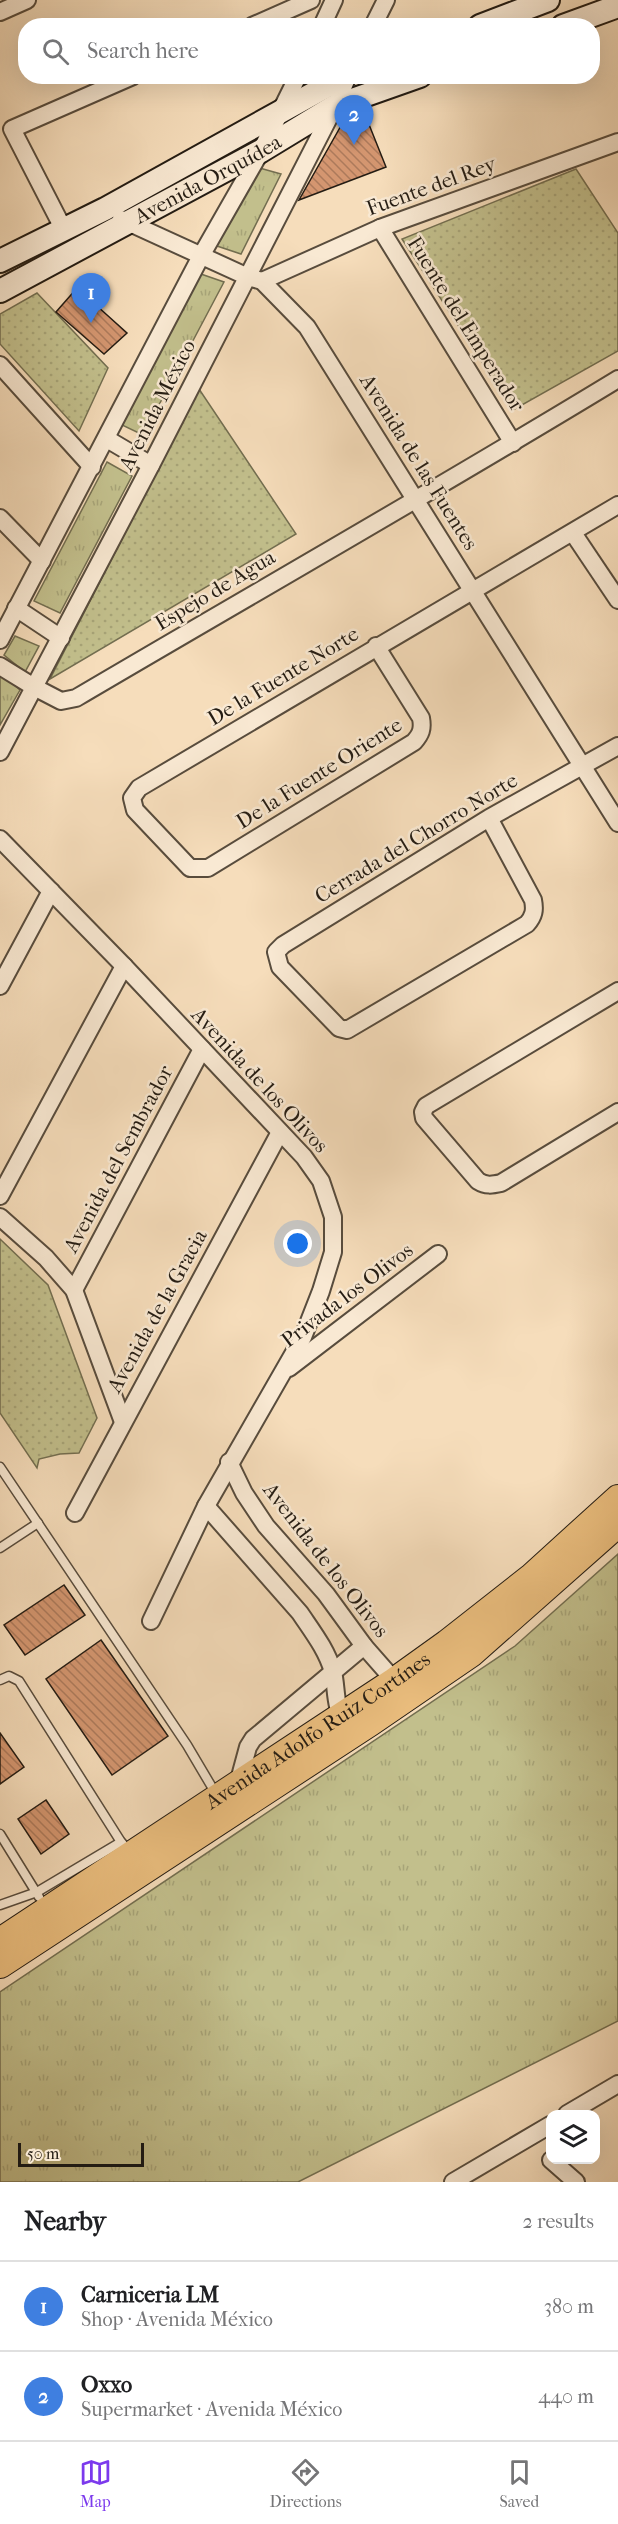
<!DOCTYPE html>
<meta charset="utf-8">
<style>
:root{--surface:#fff;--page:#f6f6f6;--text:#202124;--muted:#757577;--line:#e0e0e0;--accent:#7c3aed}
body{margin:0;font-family:"IM FELL French Canon",serif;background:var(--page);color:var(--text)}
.controls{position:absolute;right:18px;bottom:18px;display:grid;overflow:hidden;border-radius:12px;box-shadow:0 6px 24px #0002}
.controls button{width:54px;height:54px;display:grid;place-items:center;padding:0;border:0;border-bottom:2px solid var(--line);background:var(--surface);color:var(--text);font:30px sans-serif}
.scale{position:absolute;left:18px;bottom:15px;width:126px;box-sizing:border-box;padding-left:6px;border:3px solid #241c13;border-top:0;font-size:16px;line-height:21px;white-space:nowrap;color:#241c13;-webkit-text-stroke:4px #f9e9d3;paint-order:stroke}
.you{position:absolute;left:298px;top:1244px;width:21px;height:21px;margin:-15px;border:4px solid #fff;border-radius:50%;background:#1a73e8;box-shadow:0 0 0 9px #1a73e833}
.badge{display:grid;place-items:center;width:39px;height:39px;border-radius:50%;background:var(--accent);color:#fff;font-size:20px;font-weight:700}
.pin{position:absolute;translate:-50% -50px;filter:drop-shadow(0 2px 3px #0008)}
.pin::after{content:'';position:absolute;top:32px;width:21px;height:18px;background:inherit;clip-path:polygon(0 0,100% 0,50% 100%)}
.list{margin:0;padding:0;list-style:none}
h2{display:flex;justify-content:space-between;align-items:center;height:78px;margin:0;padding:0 24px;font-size:26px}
h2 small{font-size:20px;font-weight:400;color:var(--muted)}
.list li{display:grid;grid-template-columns:39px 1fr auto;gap:18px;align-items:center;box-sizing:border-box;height:90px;padding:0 24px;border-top:2px solid var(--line)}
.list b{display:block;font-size:22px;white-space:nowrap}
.list p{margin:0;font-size:20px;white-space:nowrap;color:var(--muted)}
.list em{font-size:20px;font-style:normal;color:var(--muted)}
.icon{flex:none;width:33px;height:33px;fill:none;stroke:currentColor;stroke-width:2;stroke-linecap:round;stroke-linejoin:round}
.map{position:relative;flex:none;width:618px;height:2182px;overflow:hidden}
.search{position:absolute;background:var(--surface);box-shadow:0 6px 24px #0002;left:18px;right:18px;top:18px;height:66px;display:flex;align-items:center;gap:15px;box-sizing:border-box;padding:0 21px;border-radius:24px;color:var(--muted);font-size:22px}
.sheet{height:258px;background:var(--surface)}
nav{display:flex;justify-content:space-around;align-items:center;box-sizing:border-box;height:84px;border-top:2px solid var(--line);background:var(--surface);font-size:16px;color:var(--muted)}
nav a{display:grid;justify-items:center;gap:3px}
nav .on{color:var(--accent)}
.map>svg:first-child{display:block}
.grass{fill:url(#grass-tufts);stroke:#736e50;stroke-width:1.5}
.park{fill:url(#park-dots);stroke:#736e50;stroke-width:1.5}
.building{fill:url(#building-back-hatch);stroke:#241c13;stroke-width:1.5}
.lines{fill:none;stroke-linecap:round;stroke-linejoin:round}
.lane-casing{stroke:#584c3d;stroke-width:11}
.street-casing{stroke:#584c3d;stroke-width:20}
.secondary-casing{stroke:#241c13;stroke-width:26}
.primary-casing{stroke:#241c13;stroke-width:28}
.lane{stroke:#f9e9d3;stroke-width:8}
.street{stroke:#f9e9d3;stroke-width:16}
.secondary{stroke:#f9e9d3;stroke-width:22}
.primary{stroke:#ebbe7e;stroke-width:26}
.labels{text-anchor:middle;stroke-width:5;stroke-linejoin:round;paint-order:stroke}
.street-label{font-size:21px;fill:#241c13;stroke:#f9e9d3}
</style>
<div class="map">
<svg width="618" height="2182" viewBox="0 0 618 2182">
<defs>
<pattern id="grass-tufts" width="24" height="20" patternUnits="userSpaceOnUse" patternTransform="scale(1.5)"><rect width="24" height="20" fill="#c2bf8c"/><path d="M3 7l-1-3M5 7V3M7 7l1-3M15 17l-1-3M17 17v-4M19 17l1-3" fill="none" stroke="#a7a478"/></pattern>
<pattern id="park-dots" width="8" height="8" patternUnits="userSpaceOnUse" patternTransform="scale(1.5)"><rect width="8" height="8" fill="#c2bf8c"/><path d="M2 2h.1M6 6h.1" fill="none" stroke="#a7a478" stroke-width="1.8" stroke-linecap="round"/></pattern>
<pattern id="building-back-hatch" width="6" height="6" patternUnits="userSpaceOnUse" patternTransform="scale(1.5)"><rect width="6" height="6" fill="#d49670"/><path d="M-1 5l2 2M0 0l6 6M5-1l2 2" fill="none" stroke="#ac7a5b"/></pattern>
</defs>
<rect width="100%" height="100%" fill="#f6ddbb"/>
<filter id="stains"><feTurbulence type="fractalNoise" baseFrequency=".00333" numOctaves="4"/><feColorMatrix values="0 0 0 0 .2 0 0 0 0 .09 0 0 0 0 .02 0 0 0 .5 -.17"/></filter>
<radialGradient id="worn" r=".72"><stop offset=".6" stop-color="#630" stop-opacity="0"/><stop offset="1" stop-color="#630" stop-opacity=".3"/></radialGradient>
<g class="grass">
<path d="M256 167 281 174 241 254 217 246Z"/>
<path d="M198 273 224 282 143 435 122 425Z"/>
<path d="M107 462 132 476 60 613 34 601Z"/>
<path d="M15 636 39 646 25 672 4 655Z"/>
<path d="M0 672 20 690 0 725Z"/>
<path d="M618 1554V2021L298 2182H0V1992L515 1646Z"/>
</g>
<g class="park">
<path d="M576 169 618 233V351L513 410 402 239Z"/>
<path d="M37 293 108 368 79 431 0 344V314Z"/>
<path d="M199 389 296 534 50 679Z"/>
<path d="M0 1239 48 1285 97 1418 79 1453 60 1454 39 1459 37 1468 0 1413Z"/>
</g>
<g class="building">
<path d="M364 112 386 167 299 200 342 124Z"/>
<path d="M77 288 127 333 104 354 56 312Z"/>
<path d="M64 1585 85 1615 25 1655 4 1625Z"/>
<path d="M101 1640 168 1736 112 1775 46 1679Z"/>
<path d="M0 1733 24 1767 0 1784Z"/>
<path d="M46 1800 69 1834 41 1854 18 1819Z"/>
</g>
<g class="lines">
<g class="lane-casing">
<g id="lane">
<path d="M0 1467 187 1745 216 1794"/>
<path d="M0 1548 38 1523"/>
<path d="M0 1680 9 1676 19 1681 121 1842"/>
<path d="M0 1834 39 1897"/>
<path d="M0 1905 37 1892 121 1842 123 1844"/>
</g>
</g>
<g class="street-casing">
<g id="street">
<path d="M0 12 27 0"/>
<path d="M252 26 311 0"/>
<path d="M322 26 334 0"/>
<path d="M373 26 386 0"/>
<path d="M121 219 248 277 262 281 307 327 618 823"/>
<path d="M380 228 513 443"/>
<path d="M64 230 12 129 133 76"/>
<path d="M262 281 380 228 618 142"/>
<path d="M0 365 92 467"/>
<path d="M107 439 151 465"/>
<path d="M0 518 42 561"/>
<path d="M573 533 618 600"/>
<path d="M16 608 61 638"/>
<path d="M0 640 201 256 261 151 298 76"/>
<path d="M376 646 421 718C423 729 421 734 414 742L208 868H190L135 810 132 798 139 788 618 505"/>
<path d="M0 666 34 687 61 701 76 698C256 592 439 488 618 379"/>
<path d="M0 752 151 465 335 106 348 76"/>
<path d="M489 818 533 900C535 910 534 916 527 924L347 1030 339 1028 280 967 276 952 283 945 489 818 618 746"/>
<path d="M0 839 124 966 304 1157 321 1181 333 1217V1252L321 1291 303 1337 206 1506 151 1621"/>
<path d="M0 986 51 891"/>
<path d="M618 991 426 1106 423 1112 424 1118 478 1181C486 1186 492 1185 501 1183L618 1112"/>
<path d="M0 1196 124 966"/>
<path d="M0 1217 46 1258 74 1290 123 1422"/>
<path d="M74 1290 202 1049"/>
<path d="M289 1368 438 1254"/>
<path d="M229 1462 244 1493 266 1526 326 1594 364 1646 400 1687"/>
<path d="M206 1506 300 1613C312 1631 327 1650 333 1672 337 1688 334 1709 346 1722"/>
<path d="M75 1513 280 1132"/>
<path d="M238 1784 248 1747 253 1739 364 1646"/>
<path d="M567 2114 618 2084"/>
<path d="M551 2160 576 2182"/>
<path d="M453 2182 550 2125"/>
</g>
</g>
<g class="secondary-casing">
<g id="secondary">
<path d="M480 26 548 0"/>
<path d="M563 26 618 6"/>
<path d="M0 261 105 209 345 76"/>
<path id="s1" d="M0 291 261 151 335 106 420 76"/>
</g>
</g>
<g class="primary-casing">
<g id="primary">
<path id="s2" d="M0 1941 394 1681 447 1643 531 1577 618 1498"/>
<path d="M0 1965 370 1723 471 1654 618 1524"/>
</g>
</g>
<use href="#lane" class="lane"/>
<use href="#street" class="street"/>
<use href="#secondary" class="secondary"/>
<use href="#primary" class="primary"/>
</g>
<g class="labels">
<g class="street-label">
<text dy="7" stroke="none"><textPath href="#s1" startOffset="236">Avenida Orquídea</textPath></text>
<text transform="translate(431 186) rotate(-20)" y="7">Fuente del Rey</text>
<text transform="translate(466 324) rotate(58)" y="7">Fuente del Emperador</text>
<text transform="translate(157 405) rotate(-63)" y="7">Avenida México</text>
<text transform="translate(419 462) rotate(58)" y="7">Avenida de las Fuentes</text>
<text transform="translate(215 590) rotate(-31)" y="7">Espejo de Agua</text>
<text transform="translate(283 676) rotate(-31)" y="7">De la Fuente Norte</text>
<text transform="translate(319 773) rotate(-32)" y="7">De la Fuente Oriente</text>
<text transform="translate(416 838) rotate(-31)" y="7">Cerrada del Chorro Norte</text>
<text transform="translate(260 1080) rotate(47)" y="7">Avenida de los Olivos</text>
<text transform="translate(118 1159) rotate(-62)" y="7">Avenida del Sembrador</text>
<text transform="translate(347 1295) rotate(-37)" y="7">Privada los Olivos</text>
<text transform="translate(157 1311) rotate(-61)" y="7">Avenida de la Gracia</text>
<text transform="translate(326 1560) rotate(52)" y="7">Avenida de los Olivos</text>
<text dy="7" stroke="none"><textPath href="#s2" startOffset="381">Avenida Adolfo Ruiz Cortínes</textPath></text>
</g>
</g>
<rect width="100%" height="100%" filter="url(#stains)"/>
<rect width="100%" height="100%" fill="url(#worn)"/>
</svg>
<div class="controls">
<button><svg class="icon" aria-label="layers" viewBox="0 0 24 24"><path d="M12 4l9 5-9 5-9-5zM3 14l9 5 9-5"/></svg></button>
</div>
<div class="scale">50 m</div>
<div class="you"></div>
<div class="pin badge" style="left:91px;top:323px;background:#3f7fe0">1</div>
<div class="pin badge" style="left:354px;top:145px;background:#3f7fe0">2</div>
<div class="search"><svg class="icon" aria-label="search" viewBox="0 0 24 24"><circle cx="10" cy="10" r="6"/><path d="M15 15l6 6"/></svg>Search here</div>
</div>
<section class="sheet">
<h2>Nearby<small>2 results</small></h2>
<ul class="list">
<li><span class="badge" style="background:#3f7fe0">1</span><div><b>Carniceria LM</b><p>Shop · Avenida México</p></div><em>380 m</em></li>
<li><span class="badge" style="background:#3f7fe0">2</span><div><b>Oxxo</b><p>Supermarket · Avenida México</p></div><em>440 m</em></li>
</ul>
</section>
<nav>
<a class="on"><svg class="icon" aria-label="map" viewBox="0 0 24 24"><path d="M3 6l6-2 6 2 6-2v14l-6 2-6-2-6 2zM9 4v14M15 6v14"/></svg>Map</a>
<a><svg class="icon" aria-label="directions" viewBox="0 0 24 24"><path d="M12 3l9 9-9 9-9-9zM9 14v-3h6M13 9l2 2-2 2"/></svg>Directions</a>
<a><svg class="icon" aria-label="saved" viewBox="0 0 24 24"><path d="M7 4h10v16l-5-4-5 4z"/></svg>Saved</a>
</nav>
